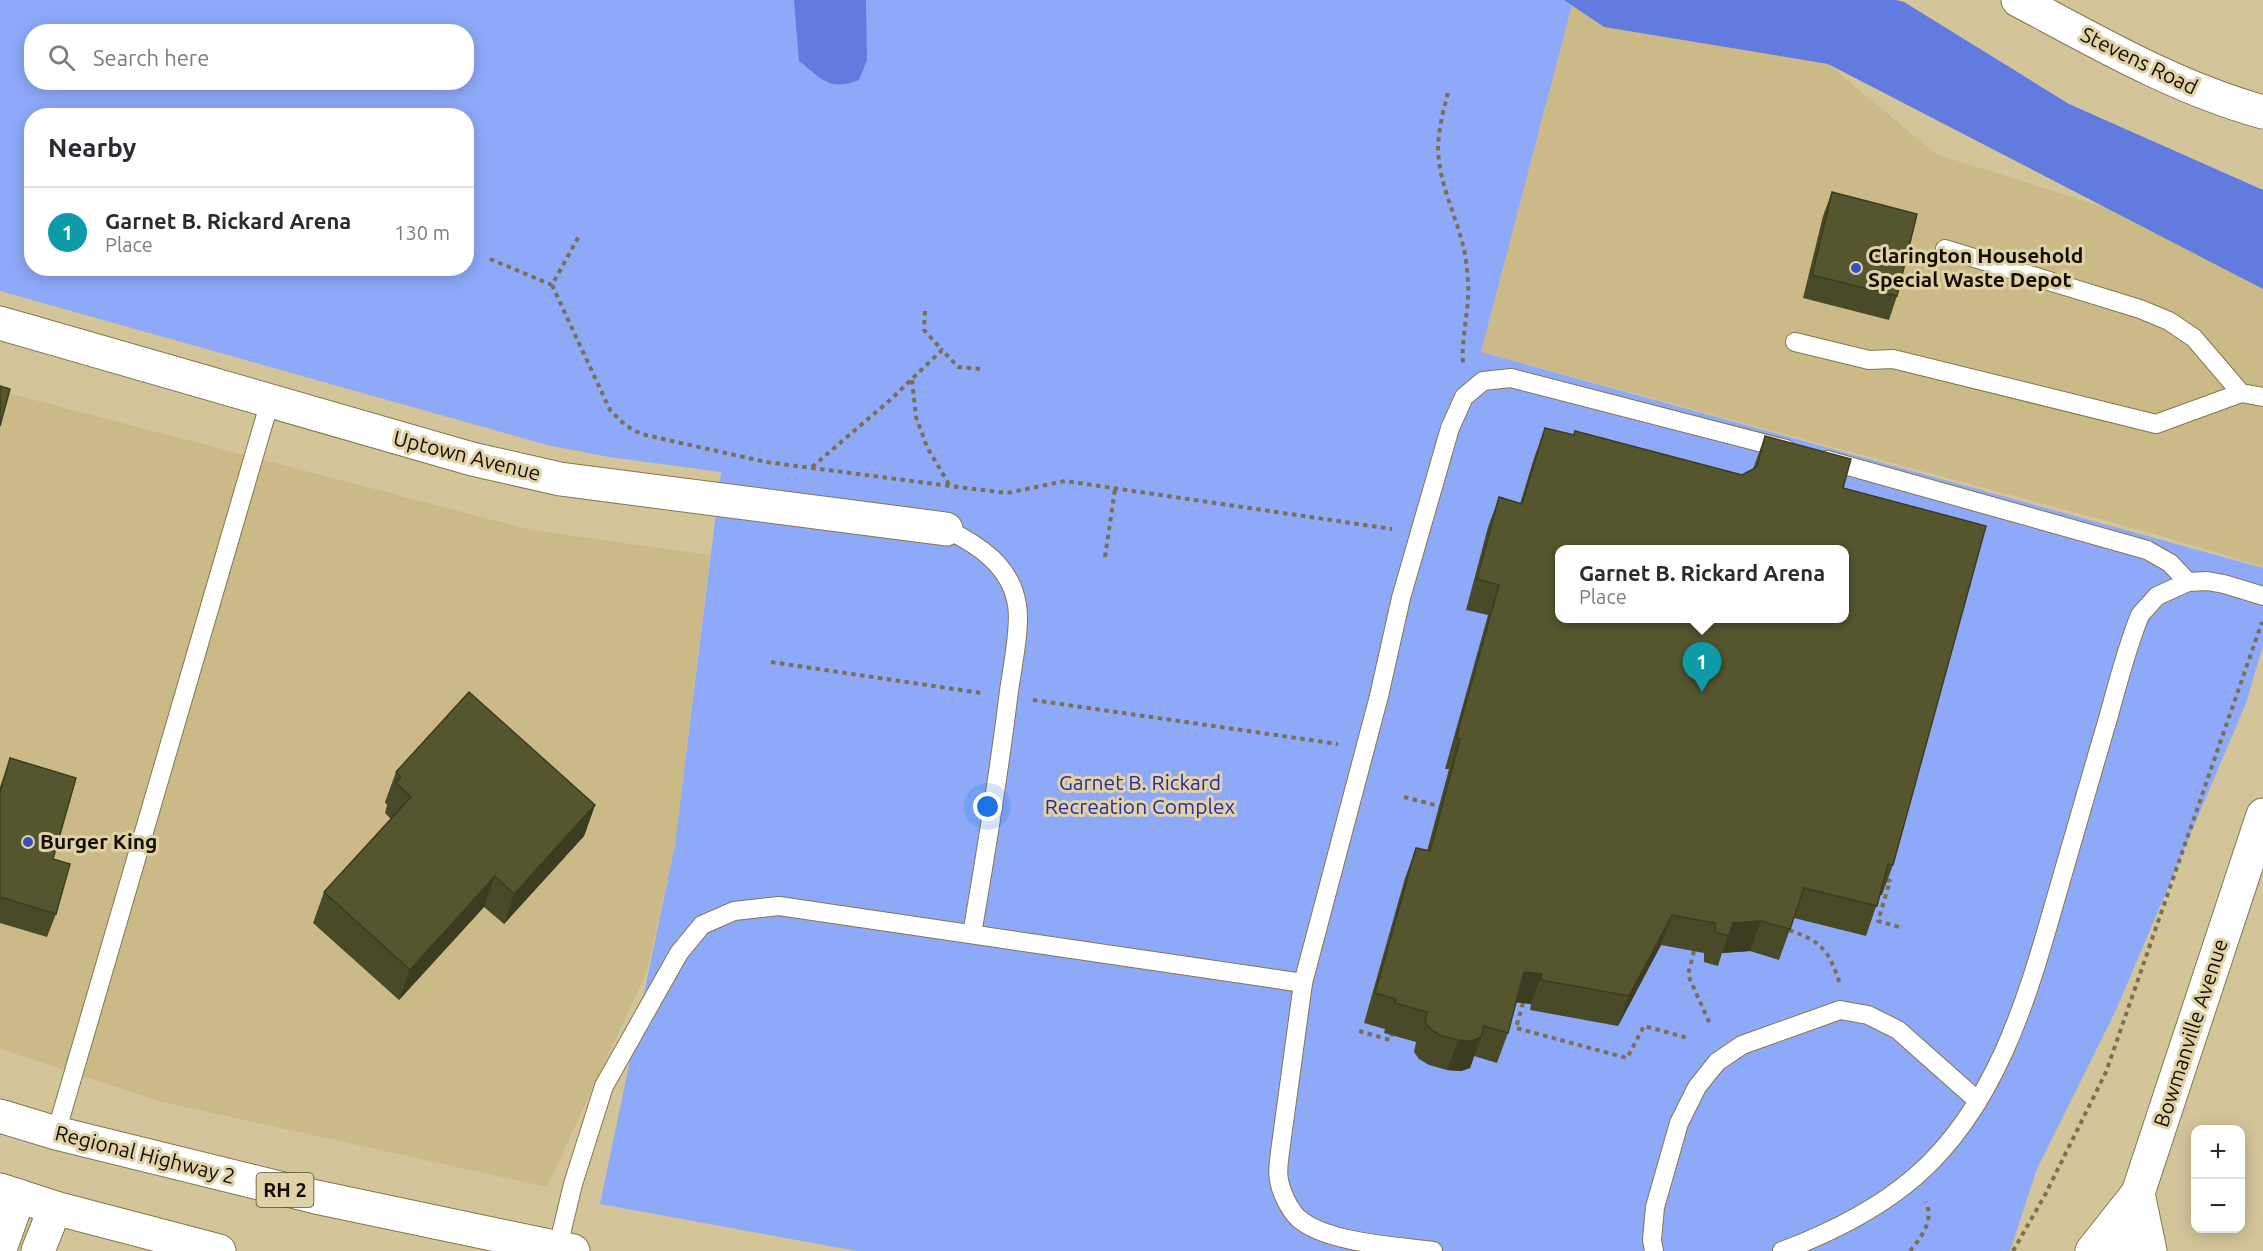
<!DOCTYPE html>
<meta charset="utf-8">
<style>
:root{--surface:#fff;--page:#f2f2f3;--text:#2b2b33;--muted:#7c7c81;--line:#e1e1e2;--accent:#d93025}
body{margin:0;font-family:Ubuntu,sans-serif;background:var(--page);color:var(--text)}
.controls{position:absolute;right:18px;bottom:18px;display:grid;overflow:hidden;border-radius:12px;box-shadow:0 3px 15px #0003}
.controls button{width:54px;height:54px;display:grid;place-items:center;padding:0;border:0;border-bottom:2px solid var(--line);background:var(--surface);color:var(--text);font:30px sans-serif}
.you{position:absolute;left:988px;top:807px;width:21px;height:21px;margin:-15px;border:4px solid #fff;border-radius:50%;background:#1a73e8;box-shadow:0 0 0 9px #1a73e833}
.badge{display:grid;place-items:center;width:39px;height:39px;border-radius:50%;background:var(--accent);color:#fff;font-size:20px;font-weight:700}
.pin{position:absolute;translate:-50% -50px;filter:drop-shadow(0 2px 3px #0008)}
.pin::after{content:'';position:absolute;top:32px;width:21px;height:18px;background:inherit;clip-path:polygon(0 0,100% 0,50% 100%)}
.popup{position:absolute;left:1555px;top:545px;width:294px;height:78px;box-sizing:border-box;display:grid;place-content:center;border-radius:12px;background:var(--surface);filter:drop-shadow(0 2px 4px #0005);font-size:20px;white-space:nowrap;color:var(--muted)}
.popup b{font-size:22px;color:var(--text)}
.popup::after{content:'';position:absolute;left:50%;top:100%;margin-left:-12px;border:12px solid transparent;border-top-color:var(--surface)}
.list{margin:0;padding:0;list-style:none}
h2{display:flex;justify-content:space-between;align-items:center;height:78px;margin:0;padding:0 24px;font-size:26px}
h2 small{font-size:20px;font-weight:400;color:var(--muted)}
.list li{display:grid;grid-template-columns:39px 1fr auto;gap:18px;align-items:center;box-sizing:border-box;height:90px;padding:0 24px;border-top:2px solid var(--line)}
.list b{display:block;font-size:22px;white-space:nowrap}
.list p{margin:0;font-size:20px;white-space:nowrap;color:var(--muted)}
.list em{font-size:20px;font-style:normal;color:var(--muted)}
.icon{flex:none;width:33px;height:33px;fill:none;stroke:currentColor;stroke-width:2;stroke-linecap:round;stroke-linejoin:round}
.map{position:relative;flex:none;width:2263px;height:1251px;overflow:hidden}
.search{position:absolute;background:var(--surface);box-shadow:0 3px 15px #0003;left:24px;top:24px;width:450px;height:66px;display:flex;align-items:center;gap:15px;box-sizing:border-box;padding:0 21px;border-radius:24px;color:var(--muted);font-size:22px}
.panel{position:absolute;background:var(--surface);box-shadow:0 3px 15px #0003;left:24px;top:108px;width:450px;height:168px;border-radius:24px}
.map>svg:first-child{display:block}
.built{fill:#cbba88}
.green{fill:#8fa9f9;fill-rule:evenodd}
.forest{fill:#617bdf}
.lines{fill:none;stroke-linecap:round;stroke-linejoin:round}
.lane-casing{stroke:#85764e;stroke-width:20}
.street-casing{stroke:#85764e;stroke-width:35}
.secondary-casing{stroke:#85764e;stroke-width:35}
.primary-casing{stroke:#85764e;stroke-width:35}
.path{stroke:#796f52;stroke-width:4;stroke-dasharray:4.5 4.5;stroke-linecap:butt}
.lane{stroke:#fff;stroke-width:18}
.street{stroke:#fff;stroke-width:33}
.secondary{stroke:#fff;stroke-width:33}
.primary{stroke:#fff;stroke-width:33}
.wall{fill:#494a28}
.shaded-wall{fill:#3c3c20}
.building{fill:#55562e;stroke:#3c3c20;stroke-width:1.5;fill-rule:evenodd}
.poi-dot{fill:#394fc1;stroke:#e1d1a6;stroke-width:2}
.labels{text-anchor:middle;stroke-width:6;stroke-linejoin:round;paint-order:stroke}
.shield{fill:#e1d1a6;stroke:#524933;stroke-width:1.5}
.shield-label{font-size:20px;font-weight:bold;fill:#150f02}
.street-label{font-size:21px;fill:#150f02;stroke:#e1d1a6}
.poi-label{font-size:21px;font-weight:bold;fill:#150f02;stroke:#e1d1a6;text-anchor:start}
.park-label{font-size:21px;fill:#222da0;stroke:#e1d1a6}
</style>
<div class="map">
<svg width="2263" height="1251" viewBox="0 0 2263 1251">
<rect width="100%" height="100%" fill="#d3c499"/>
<g class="built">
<path d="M1572 5 1604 27 1828 64 1936 154 2116 211 2263 289V567L2155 534 1481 352Z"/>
<path d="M0 391 531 530 710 555 675 845 647 971 547 1187 159 1101 0 1049Z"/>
</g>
<path class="green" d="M0 0H1564L1572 5 1481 352 2263 568V646L2246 703 2117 1008 2037 1169 2010 1251H857L600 1204 675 845 721 472 609 457 547 445 0 291ZM32 32H466V82H32ZM32 116H466V268H32ZM1560 550H1844V618H1560Z"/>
<g class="forest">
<path d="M794 0H866L867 60 859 80C829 92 821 78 799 61Z"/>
<path d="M1564 0H1896L1904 2 2069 104 2263 190V289L1828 64 1604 27Z"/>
</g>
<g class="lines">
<g class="lane-casing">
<g id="lane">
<path d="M1945 249 2140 309 2169 321 2194 338 2241 393 2263 397"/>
<path d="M1795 342 1869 360 1893 359 2156 424 2241 393"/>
<path d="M1827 460 2147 550 2170 563 2188 582"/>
<path d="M946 529C979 545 1011 566 1017 605 1021 626 1012 669 1009 691 999 773 986 853 972 934"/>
<path d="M56 1133 270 401"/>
<path d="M557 1251 573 1184 604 1086 679 953 702 925 734 911 779 906 1303 983"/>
<path d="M1433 1251C1396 1246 1326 1243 1298 1218 1289 1209 1281 1192 1279 1180 1277 1172 1279 1161 1280 1152L1303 983 1379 696 1401 598 1450 428 1464 397 1483 381 1511 378 1786 449"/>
<path d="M1654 1251 1652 1240 1655 1207 1679 1123 1697 1087 1717 1062 1742 1045 1840 1010 1868 1015 1898 1030 1978 1101"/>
<path d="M1782 1251C1830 1233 1878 1209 1916 1176 1994 1108 2026 1003 2053 908 2072 843 2090 779 2109 715 2118 682 2127 647 2140 615L2157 596 2188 582 2207 581 2224 584 2263 596"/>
</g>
</g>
<g class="street-casing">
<g id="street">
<path d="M2018 0C2097 42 2176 88 2263 112"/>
<path d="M0 323 472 459 560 479 946 529"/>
<path d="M0 1249 19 1196"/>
<path d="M38 1251 55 1208"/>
</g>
</g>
<g class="secondary-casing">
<path id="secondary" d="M2122 1251 2138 1193 2263 815"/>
</g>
<g class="primary-casing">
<g id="primary">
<path d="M0 1116 56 1133 316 1197 573 1251"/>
<path d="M0 1190 55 1208 219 1251"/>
<path d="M2138 1193 2150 1251"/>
<path d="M2092 1251 2138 1193"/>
</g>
</g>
<g class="path">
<path d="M1448 93C1443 110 1439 129 1438 147 1438 181 1455 213 1463 245 1466 256 1467 269 1468 281 1470 309 1461 336 1463 363"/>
<path d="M490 259 552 285 579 236"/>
<path d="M552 285 610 410 625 425 641 434 766 462 950 486 1007 493 1065 481 1392 529"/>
<path d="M925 311 924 330 942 350"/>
<path d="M912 380 916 417 927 447 950 486"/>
<path d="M812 467 889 401 942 350 958 367 981 369"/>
<path d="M1105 557 1115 489"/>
<path d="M771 662 981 693"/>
<path d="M1033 700 1338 744"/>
<path d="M1404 797 1439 806"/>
<path d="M1886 880 1890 881 1878 921 1903 928"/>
<path d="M1789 930C1823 942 1829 951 1840 984"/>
<path d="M1694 951 1688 975 1710 1024"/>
<path d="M1523 1003 1516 1028 1627 1058 1644 1026 1688 1038"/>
<path d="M1359 1031 1390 1040 1392 1035"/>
<path d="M1910 1251C1922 1236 1934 1221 1926 1202"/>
<path d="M2013 1251 2045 1195 2106 1072 2262 622"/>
</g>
<use href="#lane" class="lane"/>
<use href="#street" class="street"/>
<use href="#secondary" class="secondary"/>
<use href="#primary" class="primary"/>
</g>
<g class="wall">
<path d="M1832 192 1897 296 1889 320 1803 298 1823 216Z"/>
<path d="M1545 428 1742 475 1753 469 1765 436 1843 488 1893 865 1882 895H1880L1866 936 1794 918 1779 960 1750 951 1722 953 1718 966 1704 962V953L1661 945 1618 1026 1530 1010 1531 1004 1516 1002 1508 1033 1497 1063 1474 1056 1470 1068 1461 1071 1447 1070 1429 1065 1419 1059 1414 1052 1416 1042 1384 1033 1385 1029 1364 1023 1405 878 1416 848 1427 851 1449 769H1445L1488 615 1466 610 1488 527 1499 497 1520 504 1534 458Z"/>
<path d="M10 758 53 859 56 914 47 937 0 923V787Z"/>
<path d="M396 772 595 805 584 836 504 924 484 907 399 1000 313 923 324 892 391 819 385 813 387 805 385 802Z"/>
</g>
<g class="shaded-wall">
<path d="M595 805 584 836 504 924 514 894Z"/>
<path d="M495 876 484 907 399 1000 410 970Z"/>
<path d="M1672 915 1661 945 1618 1026 1629 996Z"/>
<path d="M1761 921 1750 951 1722 953 1733 923Z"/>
<path d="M1524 972 1542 974 1531 1004 1513 1002Z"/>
<path d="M1481 1037 1470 1068 1461 1071 1447 1070 1458 1040Z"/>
</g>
<g class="building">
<path d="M1832 192 1917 214 1897 296 1812 275Z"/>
<path d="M0 386 10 389 0 426Z"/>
<path d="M1545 428 1574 435 1575 431 1742 475 1757 467 1765 436 1851 459 1843 488 1986 526 1893 865 1888 864 1877 906 1804 888 1790 929 1761 921 1733 923 1729 936 1715 932V923L1672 915 1629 996 1541 980 1542 974 1524 972 1508 1033 1484 1026 1481 1037 1472 1041 1458 1040 1440 1035 1430 1029 1425 1022 1427 1012 1395 1003 1396 999 1375 993 1416 848 1430 851 1460 739 1456 738 1499 585 1477 579 1499 497 1522 504ZM1560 549H1845V618H1560Z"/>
<path d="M469 692 595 805 514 894 495 876 410 970 324 892 411 797 396 783 401 777 396 772Z"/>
<path d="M10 758 76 778 53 859 70 864 56 914 0 897V793Z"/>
</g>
<g class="poi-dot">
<circle cx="1856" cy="268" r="6"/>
<circle cx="28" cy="842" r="6"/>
</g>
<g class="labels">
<rect class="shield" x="256.5" y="1173" width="57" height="34" rx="4.5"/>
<g class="shield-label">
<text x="285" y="1197">RH 2</text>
</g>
<g class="street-label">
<text transform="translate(2139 61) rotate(26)" y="7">Stevens Road</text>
<text transform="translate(467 456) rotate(14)" y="7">Uptown Avenue</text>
<text transform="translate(2191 1033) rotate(-72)" y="7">Bowmanville Avenue</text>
<text transform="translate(145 1155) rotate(14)" y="7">Regional Highway 2</text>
</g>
<g class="poi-label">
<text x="1868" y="263">Clarington Household<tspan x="1868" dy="24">Special Waste Depot</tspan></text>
<text x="40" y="849">Burger King</text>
</g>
<g class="park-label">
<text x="1140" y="790">Garnet B. Rickard<tspan x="1140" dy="24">Recreation Complex</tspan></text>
</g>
</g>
</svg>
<div class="controls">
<button>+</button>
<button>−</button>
</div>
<div class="you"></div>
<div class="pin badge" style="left:1702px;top:692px;background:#0f9aa8">1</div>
<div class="popup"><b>Garnet B. Rickard Arena</b>Place</div>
<div class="search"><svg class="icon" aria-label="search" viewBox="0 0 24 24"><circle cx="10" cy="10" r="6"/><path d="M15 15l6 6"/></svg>Search here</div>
<section class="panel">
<h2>Nearby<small></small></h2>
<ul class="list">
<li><span class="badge" style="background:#0f9aa8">1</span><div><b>Garnet B. Rickard Arena</b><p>Place</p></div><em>130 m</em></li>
</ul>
</section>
</div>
